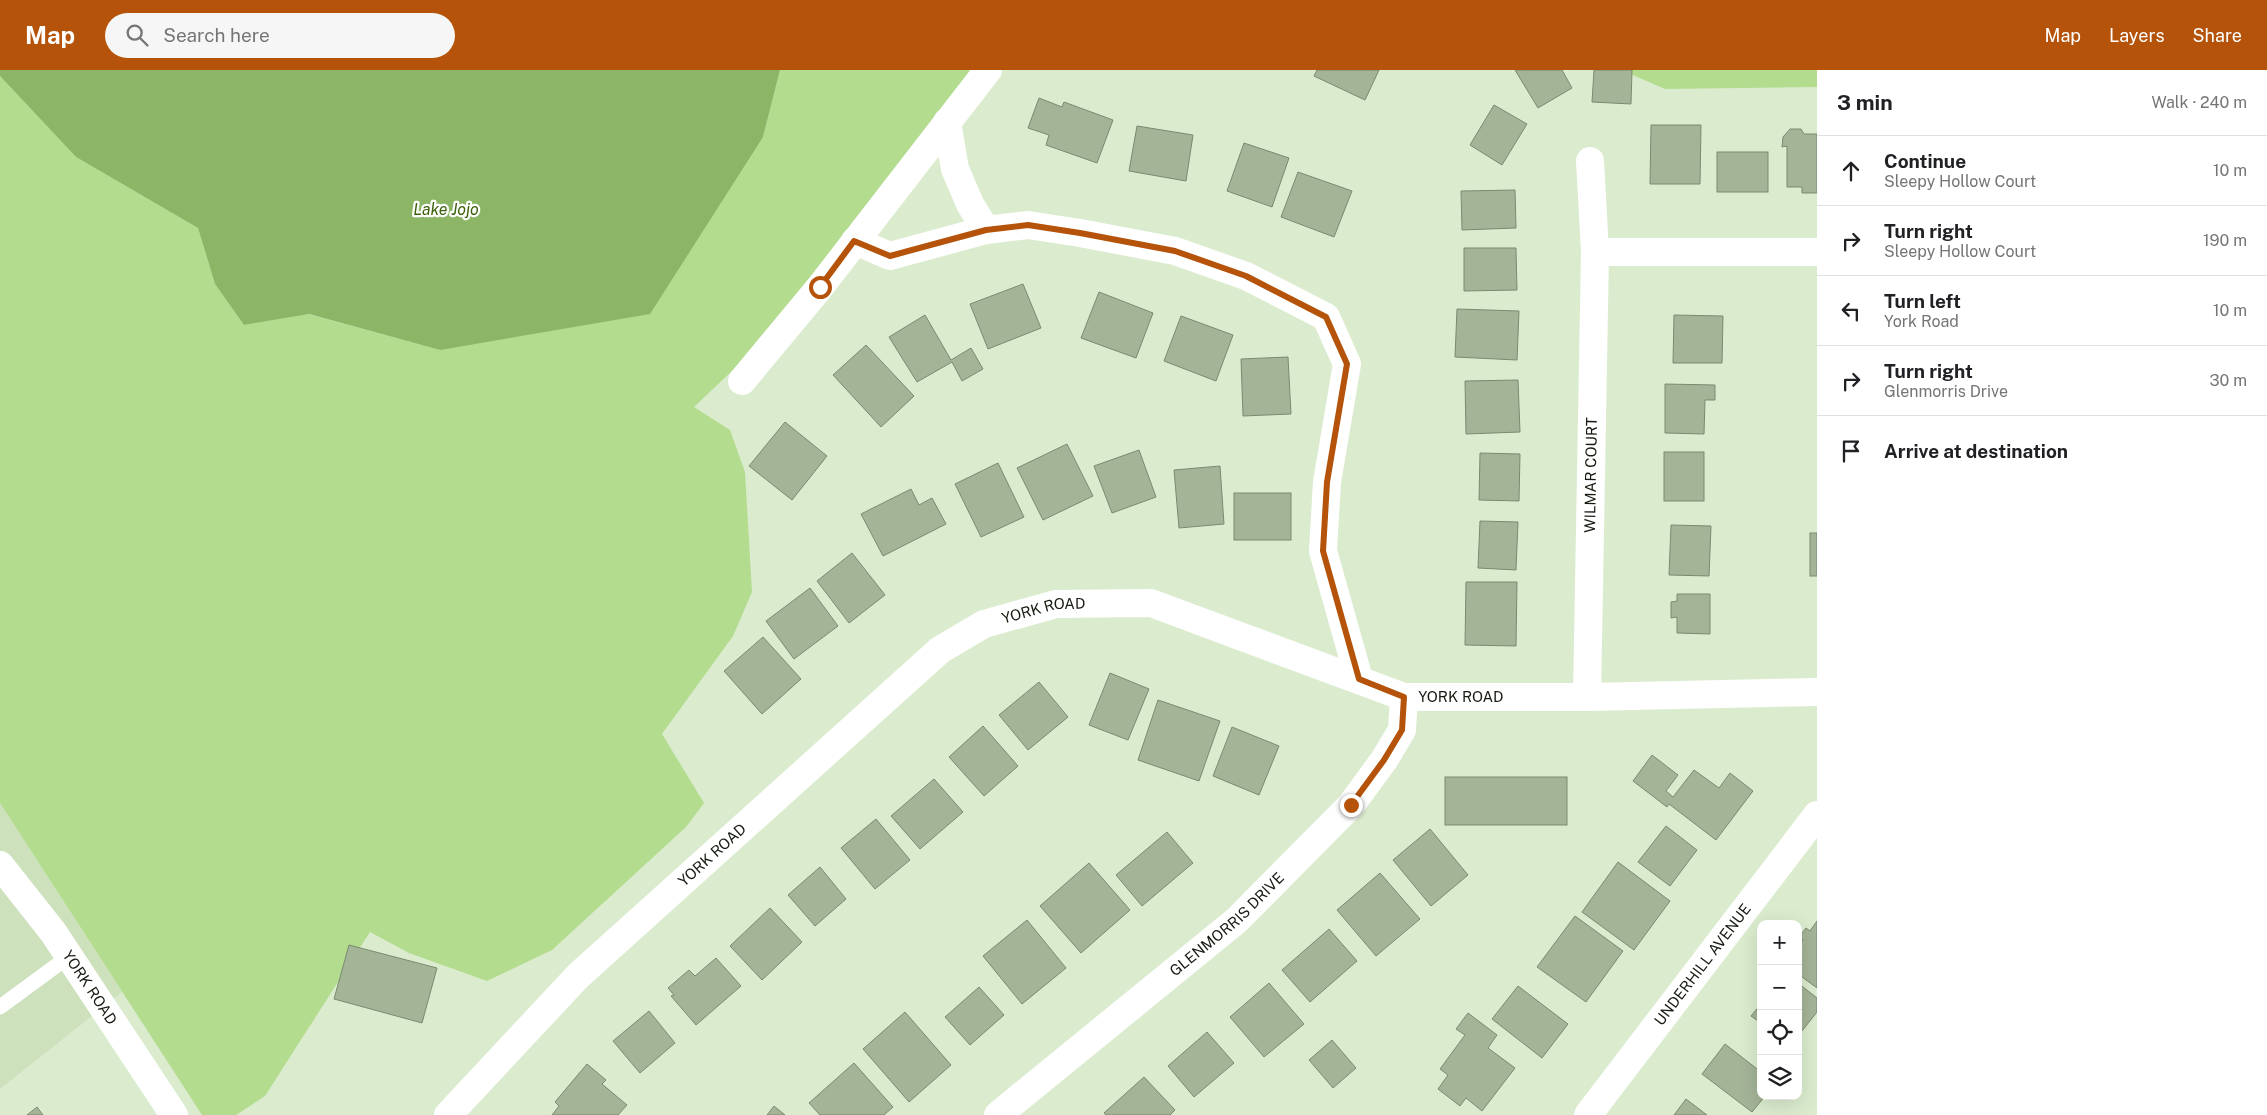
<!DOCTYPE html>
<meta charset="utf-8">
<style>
:root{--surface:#fff;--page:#f6f6f6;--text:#202124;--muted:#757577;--line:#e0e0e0;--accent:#b45309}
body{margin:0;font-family:"Public Sans",sans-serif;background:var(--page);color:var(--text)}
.controls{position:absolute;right:15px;bottom:15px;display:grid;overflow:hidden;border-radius:10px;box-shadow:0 5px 20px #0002}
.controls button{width:45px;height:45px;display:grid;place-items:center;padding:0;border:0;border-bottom:1px solid var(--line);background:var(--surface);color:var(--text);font:25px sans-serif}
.stop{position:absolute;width:15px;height:15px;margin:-11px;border:4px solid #b45309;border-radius:50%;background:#fff}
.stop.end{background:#b45309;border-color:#fff;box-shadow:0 1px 5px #0008}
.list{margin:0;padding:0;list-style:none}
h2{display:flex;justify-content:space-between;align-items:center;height:65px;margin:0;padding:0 20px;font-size:21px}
h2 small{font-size:16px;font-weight:400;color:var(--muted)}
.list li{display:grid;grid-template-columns:32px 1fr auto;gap:15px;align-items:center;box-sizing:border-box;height:70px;padding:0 20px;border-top:1px solid var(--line)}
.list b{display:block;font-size:19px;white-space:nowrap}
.list p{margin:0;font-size:16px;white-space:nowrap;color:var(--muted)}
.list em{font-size:16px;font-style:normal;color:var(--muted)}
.icon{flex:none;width:28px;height:28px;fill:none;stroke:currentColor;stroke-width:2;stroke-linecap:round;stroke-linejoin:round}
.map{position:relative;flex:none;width:1817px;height:1045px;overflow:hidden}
header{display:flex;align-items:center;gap:30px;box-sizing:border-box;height:70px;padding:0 25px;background:var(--accent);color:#fff}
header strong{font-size:24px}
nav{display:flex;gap:28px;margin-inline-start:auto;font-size:18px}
.search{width:350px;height:45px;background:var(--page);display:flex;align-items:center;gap:12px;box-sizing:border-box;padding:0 18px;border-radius:28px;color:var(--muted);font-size:19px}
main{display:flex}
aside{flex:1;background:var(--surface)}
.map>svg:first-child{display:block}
.built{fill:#cde1bd}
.green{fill:#b3dc8f}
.water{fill:#8cb566}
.building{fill:#a4b497;stroke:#7b8a6f}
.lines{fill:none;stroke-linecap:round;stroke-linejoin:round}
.service{stroke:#fff;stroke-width:15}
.minor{stroke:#fff;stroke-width:28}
.tertiary{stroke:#fff;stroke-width:28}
.route{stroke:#b45309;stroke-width:6}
.labels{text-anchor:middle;stroke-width:4.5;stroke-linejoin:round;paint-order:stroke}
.street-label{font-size:15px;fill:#161c11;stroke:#fff}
.water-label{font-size:16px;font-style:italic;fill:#3c610b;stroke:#fff}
</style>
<header>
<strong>Map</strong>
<div class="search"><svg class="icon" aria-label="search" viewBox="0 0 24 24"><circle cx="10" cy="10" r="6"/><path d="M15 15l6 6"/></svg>Search here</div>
<nav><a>Map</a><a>Layers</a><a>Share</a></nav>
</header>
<main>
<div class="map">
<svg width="1817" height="1045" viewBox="0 0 1817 1045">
<rect width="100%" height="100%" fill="#dbecce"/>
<path class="built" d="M0 733 122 922 0 1019Z"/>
<g class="green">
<path d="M780 0H998L830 208 694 337 730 360 745 402 752 522 733 566 662 664 704 733 686 757 552 880 487 911 409 883 370 862 265 1026 236 1045H202L0 733V6L76 87 198 158 215 214 244 255 308 244 440 280 763 67Z"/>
<path d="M1621 0H1817V17L1665 19Z"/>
</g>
<path class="water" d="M0 0H780L763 67 650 244 440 280 309 244 244 255 215 214 198 158 76 87 0 6Z"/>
<g class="building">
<path d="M1317 0H1379L1365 30 1314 6Z"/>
<path d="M1515 0H1562L1572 18 1538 38Z"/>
<path d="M1594 0H1632L1631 34 1592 32Z"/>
<path d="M1039 28 1062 37 1064 32 1113 50 1097 93 1046 75 1049 65 1028 58Z"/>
<path d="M1494 35 1527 54 1502 95 1470 75Z"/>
<path d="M1651 55H1701L1700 114H1650Z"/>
<path d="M1137 56 1193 65 1186 111 1129 101Z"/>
<path d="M1790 59H1801L1804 64H1817V123H1802V117H1787V76L1782 77 1783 67Z"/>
<path d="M1244 73 1289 88 1272 137 1227 121Z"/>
<rect x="1717" y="82" width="51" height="40"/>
<path d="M1298 102 1352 121 1334 167 1281 147Z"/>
<path d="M1515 120 1516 158 1462 160 1461 121Z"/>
<path d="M1464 178H1516L1517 220 1464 221Z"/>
<path d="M1023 214 1041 258 988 279 970 234Z"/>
<path d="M1099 222 1153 243 1136 288 1081 268Z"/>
<path d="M1457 239 1519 241 1517 290 1455 287Z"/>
<path d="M925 245 951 290 971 278 983 299 962 311 952 292 917 312 889 267Z"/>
<path d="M1674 245 1723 246 1722 293H1673Z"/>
<path d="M1181 246 1233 265 1216 311 1164 291Z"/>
<path d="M866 275 914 326 881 357 833 305Z"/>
<path d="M1288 287 1291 344 1243 346 1241 289Z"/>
<path d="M1518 310 1520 362 1466 364 1465 311Z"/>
<path d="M1665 314 1715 315V330H1705L1704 364 1665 363Z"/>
<path d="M785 352 827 386 792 430 749 396Z"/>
<path d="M1067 374 1093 426 1043 450 1017 398Z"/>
<path d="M1139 380 1156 427 1112 443 1094 396Z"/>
<rect x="1664" y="382" width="40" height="49"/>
<path d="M1480 383 1520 384 1519 431 1479 430Z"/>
<path d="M998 393 1024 447 981 467 955 414Z"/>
<path d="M1220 396 1224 454 1179 458 1174 400Z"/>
<path d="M911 419 919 435 932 428 946 454 883 486 861 444Z"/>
<rect x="1234" y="423" width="57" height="47"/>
<path d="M1480 451 1518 452 1516 500 1478 498Z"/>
<path d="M1671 455 1711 456 1709 506 1669 505Z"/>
<rect x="1810" y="463" width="7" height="43"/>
<path d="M852 483 885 525 849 553 817 511Z"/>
<path d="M1466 512H1517L1516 576 1465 575Z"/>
<path d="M810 518 838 556 794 589 766 551Z"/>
<path d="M1677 524H1710V564L1677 563V547L1671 548V532L1677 531Z"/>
<path d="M763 567 801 609 762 644 724 601Z"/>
<path d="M1110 603 1149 619 1128 670 1089 655Z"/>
<path d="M1039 612 1068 647 1028 680 999 645Z"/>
<path d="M1158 630 1220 651 1199 711 1138 690Z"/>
<path d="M983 656 1018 696 984 726 949 687Z"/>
<path d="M1232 657 1279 676 1259 725 1213 706Z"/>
<path d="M1652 685 1678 705 1666 721 1673 727 1694 700 1719 718 1730 703 1753 721 1716 770 1669 734 1667 737 1633 711Z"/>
<rect x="1445" y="707" width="122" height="48"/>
<path d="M934 709 963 742 920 779 891 746Z"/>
<path d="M876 749 910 790 875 819 841 778Z"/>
<path d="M1666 756 1697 780 1670 816 1638 792Z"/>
<path d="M1430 759 1468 805 1431 836 1393 790Z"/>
<path d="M1167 762 1193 793 1142 836 1116 805Z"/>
<path d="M1618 792 1670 831 1634 880 1582 842Z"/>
<path d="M1089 793 1130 840 1081 883 1040 836Z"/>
<path d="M820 797 846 829 815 856 788 825Z"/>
<path d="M1380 803 1420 849 1376 886 1337 840Z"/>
<path d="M770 838 802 872 762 910 730 876Z"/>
<path d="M1575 846 1623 881 1586 932 1537 897Z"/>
<path d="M1027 850 1066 898 1022 934 983 886Z"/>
<path d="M1817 851V918L1798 904V876L1803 870 1799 867 1806 858 1810 861Z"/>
<path d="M1329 859 1357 891 1310 932 1282 900Z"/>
<path d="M349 875 437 898 422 953 334 929Z"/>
<path d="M716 888 741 916 696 955 671 926 674 925 668 918 689 900 695 906Z"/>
<path d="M1269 913 1304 954 1264 987 1230 947Z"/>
<path d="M1798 913 1817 928V942L1798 966Z"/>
<path d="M1518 916 1568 954 1542 988 1492 949Z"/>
<path d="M979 917 1004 945 970 975 945 947Z"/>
<path d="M1761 934V953L1751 946Z"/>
<path d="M649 941 675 973 640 1003 613 971Z"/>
<path d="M905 942 951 995 909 1032 863 979Z"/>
<path d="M1468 943 1497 965 1488 978 1515 998 1482 1041 1466 1028 1460 1036 1438 1019 1448 1005 1440 999 1465 965 1456 959Z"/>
<path d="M1207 962 1234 993 1194 1027 1168 996Z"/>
<path d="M1332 970 1356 998 1333 1018 1309 990Z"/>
<path d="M1725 974 1761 1002V1026H1765L1752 1042 1702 1004Z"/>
<path d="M854 993 893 1037 884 1045H820L809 1033Z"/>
<path d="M587 994 606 1010 602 1014 627 1035 618 1045H552L559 1036 555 1032Z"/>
<path d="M1144 1007 1175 1040 1170 1045H1106L1104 1043Z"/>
<path d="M1686 1029 1707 1045H1674Z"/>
<path d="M774 1036 785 1045H767Z"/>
<path d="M37 1037 43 1045H27Z"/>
</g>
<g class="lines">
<path class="service" d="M0 937 68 887"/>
<g class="minor">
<path d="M947 52 955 99 970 134 986 160"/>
<path d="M855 171 890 186 986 160 1028 155 1080 163 1175 181 1246 206 1326 247 1347 294 1327 412 1323 481 1359 609"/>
<path d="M1595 182H1817"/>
<path d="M742 311 820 217 988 0"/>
<path id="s1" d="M1587 627 1595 182 1590 91"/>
<path id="s2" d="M998 1045 1237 850 1351 735 1384 690 1402 660 1404 627"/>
<path id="s3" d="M1588 1045 1817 745"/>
</g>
<g class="tertiary">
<path id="s4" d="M0 795 53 862 174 1045"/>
<path id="s5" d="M448 1045 578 906 940 580 984 554 1056 534 1151 533 1404 627H1587L1817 622"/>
</g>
</g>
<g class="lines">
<path class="route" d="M820 217 854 171 890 186 986 160 1028 155 1080 163 1175 181 1246 206 1326 247 1347 294 1327 412 1323 481 1359 609 1404 627 1402 660 1384 690 1351 735"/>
</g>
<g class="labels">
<g class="street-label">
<text dy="5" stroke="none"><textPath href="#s1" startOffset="222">WILMAR COURT</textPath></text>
<text dy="5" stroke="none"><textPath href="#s5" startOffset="790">YORK ROAD</textPath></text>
<text dy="5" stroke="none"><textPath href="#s5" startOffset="1225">YORK ROAD</textPath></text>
<text dy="5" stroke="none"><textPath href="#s5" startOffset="371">YORK ROAD</textPath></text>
<text dy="5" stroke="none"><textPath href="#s2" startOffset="298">GLENMORRIS DRIVE</textPath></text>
<text dy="5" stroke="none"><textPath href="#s3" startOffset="189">UNDERHILL AVENUE</textPath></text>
<text dy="5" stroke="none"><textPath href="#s4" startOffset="152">YORK ROAD</textPath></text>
</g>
<g class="water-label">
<text x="446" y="145">Lake Jojo</text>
</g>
</g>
</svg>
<div class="controls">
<button>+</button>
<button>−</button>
<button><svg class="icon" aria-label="locate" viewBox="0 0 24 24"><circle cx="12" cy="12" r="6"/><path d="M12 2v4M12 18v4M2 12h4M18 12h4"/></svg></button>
<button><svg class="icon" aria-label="layers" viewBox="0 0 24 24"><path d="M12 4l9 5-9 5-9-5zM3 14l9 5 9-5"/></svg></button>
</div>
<div class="stop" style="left:820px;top:217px"></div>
<div class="stop end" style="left:1351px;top:735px"></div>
</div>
<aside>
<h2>3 min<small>Walk · 240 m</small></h2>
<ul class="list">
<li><svg class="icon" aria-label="ahead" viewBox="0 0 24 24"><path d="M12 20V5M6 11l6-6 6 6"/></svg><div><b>Continue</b><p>Sleepy Hollow Court</p></div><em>10 m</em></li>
<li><svg class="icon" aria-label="right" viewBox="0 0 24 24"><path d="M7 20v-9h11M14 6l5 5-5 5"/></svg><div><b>Turn right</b><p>Sleepy Hollow Court</p></div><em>190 m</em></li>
<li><svg class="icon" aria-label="left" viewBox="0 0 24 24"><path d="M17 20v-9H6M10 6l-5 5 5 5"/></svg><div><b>Turn left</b><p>York Road</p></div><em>10 m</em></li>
<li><svg class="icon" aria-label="right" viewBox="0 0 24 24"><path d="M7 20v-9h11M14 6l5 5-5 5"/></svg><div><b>Turn right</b><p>Glenmorris Drive</p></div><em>30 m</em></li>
<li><svg class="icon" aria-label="arrive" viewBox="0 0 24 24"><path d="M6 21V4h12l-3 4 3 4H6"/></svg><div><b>Arrive at destination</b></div></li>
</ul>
</aside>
</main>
